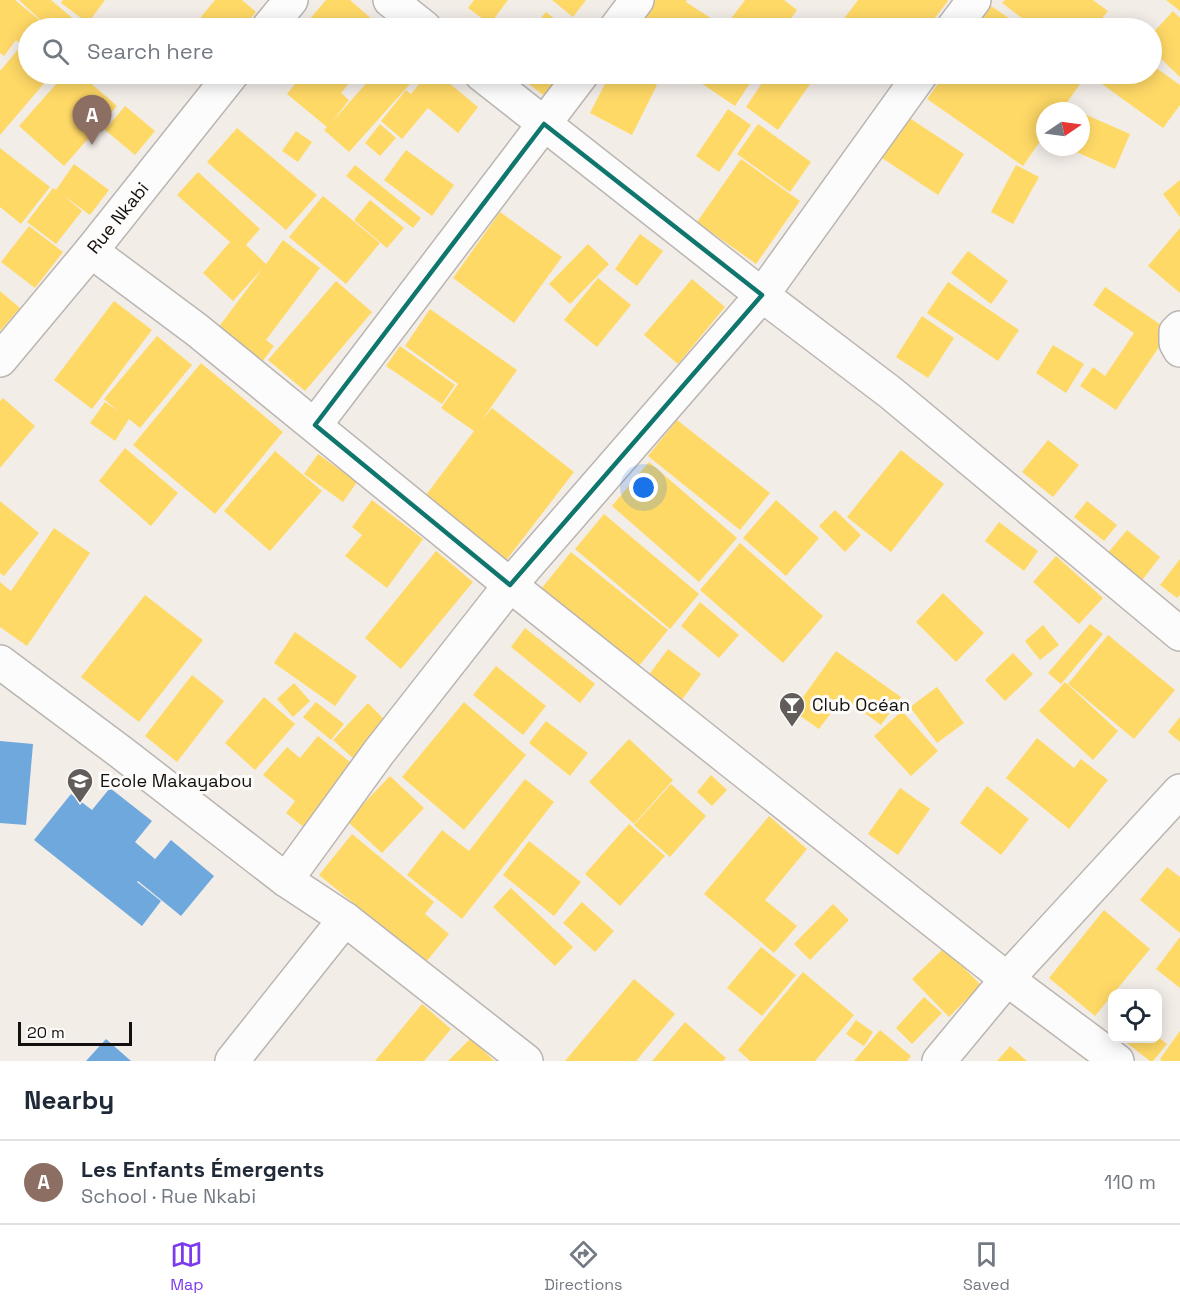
<!DOCTYPE html>
<meta charset="utf-8">
<style>
:root{--surface:#fff;--page:#f2f2f3;--text:#1f2937;--muted:#747a83;--line:#e0e1e3;--accent:#7c3aed}
body{margin:0;font-family:"Space Grotesk",sans-serif;background:var(--page);color:var(--text)}
.controls{position:absolute;right:18px;bottom:18px;display:grid;overflow:hidden;border-radius:12px;box-shadow:0 3px 15px #0003}
.controls button{width:54px;height:54px;display:grid;place-items:center;padding:0;border:0;border-bottom:2px solid var(--line);background:var(--surface);color:var(--text);font:30px sans-serif}
.compass{position:absolute;left:1036px;top:102px;width:54px;height:54px;border-radius:50%;background:var(--surface);box-shadow:0 3px 15px #0003;rotate:77deg}
.scale{position:absolute;left:18px;bottom:15px;width:114px;box-sizing:border-box;padding-left:6px;border:3px solid #14100d;border-top:0;font-size:16px;line-height:21px;white-space:nowrap;color:#14100d;-webkit-text-stroke:4px #fefcfa;paint-order:stroke}
.you{position:absolute;left:644px;top:488px;width:21px;height:21px;margin:-15px;border:4px solid #fff;border-radius:50%;background:#1a73e8;box-shadow:0 0 0 9px #1a73e833}
.badge{display:grid;place-items:center;width:39px;height:39px;border-radius:50%;background:var(--accent);color:#fff;font-size:20px;font-weight:700}
.pin{position:absolute;translate:-50% -50px;filter:drop-shadow(0 2px 3px #0008)}
.pin::after{content:'';position:absolute;top:32px;width:21px;height:18px;background:inherit;clip-path:polygon(0 0,100% 0,50% 100%)}
.list{margin:0;padding:0;list-style:none}
h2{display:flex;justify-content:space-between;align-items:center;height:78px;margin:0;padding:0 24px;font-size:26px}
h2 small{font-size:20px;font-weight:400;color:var(--muted)}
.list li{display:grid;grid-template-columns:39px 1fr auto;gap:18px;align-items:center;box-sizing:border-box;height:84px;padding:0 24px;border-top:2px solid var(--line)}
.list b{display:block;font-size:22px;white-space:nowrap}
.list p{margin:0;font-size:20px;white-space:nowrap;color:var(--muted)}
.list em{font-size:20px;font-style:normal;color:var(--muted)}
.icon{flex:none;width:33px;height:33px;fill:none;stroke:currentColor;stroke-width:2;stroke-linecap:round;stroke-linejoin:round}
.map{position:relative;flex:none;width:1180px;height:1061px;overflow:hidden}
.search{position:absolute;background:var(--surface);box-shadow:0 3px 15px #0003;left:18px;right:18px;top:18px;height:66px;display:flex;align-items:center;gap:15px;box-sizing:border-box;padding:0 21px;border-radius:33px;color:var(--muted);font-size:22px}
.sheet{height:162px;background:var(--surface)}
nav{display:flex;justify-content:space-around;align-items:center;box-sizing:border-box;height:84px;border-top:2px solid var(--line);background:var(--surface);font-size:16px;color:var(--muted)}
nav a{display:grid;justify-items:center;gap:3px}
nav .on{color:var(--accent)}
.map>svg:first-child{display:block}
.homes{fill:#ffd966}
.schools{fill:#6fa8dc}
.lines{fill:none;stroke-linecap:round;stroke-linejoin:round}
.minor-casing{stroke:#bab5b1;stroke-width:36}
.minor{stroke:#fdfcfc;stroke-width:33}
.marked{fill:none;stroke:#0f766e;stroke-width:4.5;stroke-linejoin:round}
.labels{text-anchor:middle;stroke-width:6;stroke-linejoin:round;paint-order:stroke}
.street-label{font-size:18px;fill:#14100d;stroke:#fefcfa}
.poi-label{font-size:18px;fill:#14100d;stroke:#fefcfa;text-anchor:start}
</style>
<div class="map">
<svg width="1180" height="1061" viewBox="0 0 1180 1061">
<rect width="100%" height="100%" fill="#f3ede8"/>
<g class="homes">
<path d="M0 0H15L48 27 19 0H51L77 22 71 28H28V50L16 40 4 56 0 53Z"/>
<path d="M63 0H105L88 23 61 3Z"/>
<path d="M215 0H242L256 12 243 28H214L201 17Z"/>
<path d="M326 0H350L382 28H304L303 27Z"/>
<path d="M474 0H508L490 24 468 8Z"/>
<path d="M552 0H586L573 17Z"/>
<path d="M649 0H687L686 2 723 26 721 28H630Z"/>
<path d="M745 0H784L797 10 784 28H724Z"/>
<path d="M858 0H947L948 1 927 28H854L843 20Z"/>
<path d="M1005 0H1093L1108 11 1094 28H1035L1002 3Z"/>
<path d="M1166 0H1180V11Z"/>
<path d="M991 6 1023 28H976Z"/>
<path d="M1173 11 1180 18V77L1152 50V34Z"/>
<path d="M546 12 566 28H533Z"/>
<path d="M21 46 28 52V74H52L0 135V71Z"/>
<path d="M1152 65 1180 85V105L1163 128 1088 74H1152Z"/>
<path d="M65 74H80L117 106 64 166 19 126Z"/>
<path d="M303 74H340L350 82 341 93 349 100 332 122 370 79 365 74H419L349 152 324 130 327 127 287 94Z"/>
<path d="M427 74H438L478 107 458 133 428 108 402 139 381 121 406 90 411 94Z"/>
<path d="M516 74H567L547 98Z"/>
<path d="M610 74H636L657 85 632 135 590 113Z"/>
<path d="M694 74H756L735 106 692 77Z"/>
<path d="M768 74H817L778 130 746 107Z"/>
<path d="M945 74H1087L1061 111H1045V134L1023 166 927 99Z"/>
<path d="M125 106 155 131 135 155 105 130Z"/>
<path d="M728 109 751 125 719 172 696 156Z"/>
<path d="M1082 113 1130 134 1115 169 1065 147H1081Z"/>
<path d="M908 117 964 154 938 195 882 158Z"/>
<path d="M380 124 396 138 380 156 365 143Z"/>
<path d="M758 124 811 162 790 192 737 154Z"/>
<path d="M237 128 317 195 286 230 207 162Z"/>
<path d="M296 131 312 142 298 162 282 151Z"/>
<path d="M0 148 50 187 21 224 0 207Z"/>
<path d="M406 150 454 185 432 216 384 180Z"/>
<path d="M741 159 800 201 756 264 697 222Z"/>
<path d="M74 164 109 190 90 215 63 195 82 211 56 244 27 222 53 188 56 190Z"/>
<path d="M355 165 421 218 413 228 346 176Z"/>
<path d="M1016 165 1039 177 1013 224 991 212Z"/>
<path d="M198 172 260 229 246 245 266 264 283 240 320 268 266 340 274 346 262 362 218 328 263 268 233 301 203 273 230 242 177 195Z"/>
<path d="M1180 180V217L1163 194Z"/>
<path d="M323 196 380 243 346 284 289 237Z"/>
<path d="M370 200 404 228 387 248 354 220Z"/>
<path d="M500 212 562 257 514 323 453 278Z"/>
<path d="M29 226 63 252 35 288 1 262Z"/>
<path d="M1180 228V293L1148 266Z"/>
<path d="M640 234 663 251 637 286 615 269Z"/>
<path d="M588 244 609 264 570 304 549 284Z"/>
<path d="M968 251 1008 281 991 304 951 273Z"/>
<path d="M598 278 631 305 597 347 564 320Z"/>
<path d="M692 279 725 307 678 364 644 335Z"/>
<path d="M336 281 372 312 305 391 268 360Z"/>
<path d="M948 282 1019 330 998 361 927 313Z"/>
<path d="M1105 287 1170 331 1116 410 1080 386 1093 367 1105 376 1134 333 1093 305Z"/>
<path d="M0 291 20 308 0 331Z"/>
<path d="M114 301 152 330 92 409 54 380Z"/>
<path d="M430 309 517 370 482 420 492 408 574 472 505 562 423 499 474 431 441 408 458 384 405 346Z"/>
<path d="M922 316 954 338 928 378 896 357Z"/>
<path d="M157 336 192 365 140 428 129 419 115 441 90 423 105 402 118 411 104 399Z"/>
<path d="M1053 345 1084 364 1066 393 1036 373Z"/>
<path d="M400 346 455 385 442 404 386 366Z"/>
<path d="M201 363 283 432 215 514 133 445Z"/>
<path d="M3 398 35 426 0 468V401Z"/>
<path d="M677 420 770 493 740 530 648 456Z"/>
<path d="M1048 440 1079 465 1053 497 1022 472Z"/>
<path d="M125 448 178 493 151 526 99 481Z"/>
<path d="M901 450 944 484 891 552 847 517Z"/>
<path d="M275 451 322 491 270 551 224 511Z"/>
<path d="M318 454 357 482 343 502 304 474Z"/>
<path d="M649 462 737 538 699 582 612 506Z"/>
<path d="M372 500 423 539 387 588 345 556 362 535 352 527Z"/>
<path d="M776 500 819 538 786 576 743 538Z"/>
<path d="M0 501 39 533 4 576 0 573Z"/>
<path d="M1087 501 1117 525 1104 541 1074 517Z"/>
<path d="M835 510 861 535 845 552 819 526Z"/>
<path d="M604 514 699 594 670 629 575 549Z"/>
<path d="M999 522 1038 551 1024 571 985 541Z"/>
<path d="M54 528 90 553 27 646 0 627V582L11 591Z"/>
<path d="M1127 530 1160 557 1136 588 1102 560Z"/>
<path d="M740 543 823 616 783 663 700 590Z"/>
<path d="M436 551 473 582 401 669 365 638Z"/>
<path d="M571 552 668 630 634 672 537 594Z"/>
<path d="M1056 556 1103 598 1079 624 1033 582Z"/>
<path d="M1180 559V595L1177 598 1160 585Z"/>
<path d="M943 593 984 633 956 662 916 622Z"/>
<path d="M145 595 203 640 139 722 81 677Z"/>
<path d="M700 602 739 635 719 658 681 626Z"/>
<path d="M1090 624 1103 634 1061 684 1048 673Z"/>
<path d="M1043 625 1059 645 1040 660 1025 641Z"/>
<path d="M525 628 595 684 580 703 511 647Z"/>
<path d="M295 632 357 676 335 706 274 663Z"/>
<path d="M1108 635 1175 690 1134 739 1068 684Z"/>
<path d="M668 649 701 674 681 701 648 676Z"/>
<path d="M836 651 901 697 881 725 843 697 819 729 793 711Z"/>
<path d="M1013 653 1033 674 1005 701 985 680Z"/>
<path d="M496 666 546 706 523 735 473 695Z"/>
<path d="M192 675 224 701 177 762 145 736Z"/>
<path d="M1065 682 1118 731 1093 760 1039 711Z"/>
<path d="M294 683 310 701 293 717 277 699Z"/>
<path d="M937 687 964 723 937 743 910 707Z"/>
<path d="M264 697 295 724 255 770 225 743Z"/>
<path d="M316 702 344 724 331 740 303 717Z"/>
<path d="M464 702 526 755 464 830 402 777Z"/>
<path d="M368 703 390 725 356 761 333 740Z"/>
<path d="M902 711 938 751 911 776 874 736Z"/>
<path d="M1180 717V742L1168 732Z"/>
<path d="M546 721 588 753 570 776 529 743Z"/>
<path d="M318 736 355 766 305 828 286 813 295 801 263 775 287 747 300 758Z"/>
<path d="M1037 738 1074 768 1081 759 1108 780 1069 829 1006 778Z"/>
<path d="M629 739 673 780 634 824 589 782Z"/>
<path d="M711 775 727 790 712 806 697 792Z"/>
<path d="M390 776 424 808 382 853 347 821Z"/>
<path d="M525 779 554 802 462 919 407 875 442 830 469 851Z"/>
<path d="M671 784 706 816 670 857 634 825Z"/>
<path d="M987 786 1029 819 1001 855 960 823Z"/>
<path d="M900 788 930 809 898 855 868 834Z"/>
<path d="M769 816 807 849 765 900 797 926 774 953 704 894Z"/>
<path d="M629 824 665 856 620 906 585 874Z"/>
<path d="M352 834 434 902 425 914 449 934 426 962 319 875Z"/>
<path d="M529 841 581 882 554 916 503 875Z"/>
<path d="M1167 867 1180 877V933L1140 900Z"/>
<path d="M511 888 573 947 555 966 493 907Z"/>
<path d="M582 902 614 931 595 952 563 923Z"/>
<path d="M833 904 849 920 810 960 794 944Z"/>
<path d="M1104 910 1150 949 1095 1016 1049 978Z"/>
<path d="M1180 937V988L1156 969Z"/>
<path d="M761 947 796 975 762 1016 727 988Z"/>
<path d="M944 948 981 985 949 1017 912 979Z"/>
<path d="M803 972 854 1015 815 1061H750L738 1050Z"/>
<path d="M634 979 675 1014 636 1061H565Z"/>
<path d="M924 997 942 1013 912 1044 896 1028Z"/>
<path d="M422 1004 451 1029 424 1061H375Z"/>
<path d="M856 1020 873 1032 864 1046 846 1034Z"/>
<path d="M685 1022 726 1058 723 1061H652Z"/>
<path d="M880 1030 911 1056 907 1061H854Z"/>
<path d="M1180 1031V1061H1162L1160 1059Z"/>
<path d="M1158 1037 1167 1044 1153 1061H1150L1123 1040Z"/>
<path d="M471 1038 494 1061H448Z"/>
<path d="M1010 1046 1027 1061H997Z"/>
</g>
<g class="schools">
<path d="M0 741 33 744 26 825 0 823Z"/>
<path d="M110 788 152 821 135 842 155 859 151 864 171 840 214 876 181 916 138 881 137 882 161 901 142 926 34 840 71 794 92 810Z"/>
<path d="M106 1039 131 1061H86Z"/>
</g>
<g class="lines">
<g class="minor-casing">
<g id="minor">
<path d="M390 0 425 28"/>
<path d="M268 28 291 0"/>
<path d="M616 28 637 0"/>
<path d="M953 28 974 0"/>
<path d="M481 74 762 295 891 393 1180 634"/>
<path d="M91 251 197 330 510 585 735 764 1007 979 1117 1061"/>
<path d="M1180 328 1176 332V343L1180 350"/>
<path d="M0 360 91 251 232 74"/>
<path d="M315 425 582 74"/>
<path d="M0 662 122 753 286 880 345 919 526 1061"/>
<path d="M286 880 379 752 510 585 762 295 921 74"/>
<path d="M232 1061 345 919"/>
<path d="M939 1061 1007 979 1180 791"/>
</g>
</g>
<use href="#minor" class="minor"/>
</g>
<path class="marked" d="M544 124 762 295 510 585 315 425Z"/>
<defs>
<g id="bar-pin" transform="scale(1.35)"><path d="M0 17L-7.5 6A9.5 9.5 0 1 1 7.5 6Z" fill="#625d5a" stroke="#fefcfa"/><path d="M-6-5H6L.8 .8V4.5H3.5V6h-7V4.5H-.8V.8Z" fill="#fff"/></g>
<g id="school-pin" transform="scale(1.35)"><path d="M0 17L-7.5 6A9.5 9.5 0 1 1 7.5 6Z" fill="#625d5a" stroke="#fefcfa"/><path d="M0-5L7-2L0 1L-7-2ZM-4 1L0 2.5L4 1V4Q0 6-4 4Z" fill="#fff"/></g>
</defs>
<g fill-rule="evenodd">
<use href="#bar-pin" x="792" y="705"/>
<use href="#school-pin" x="80" y="781"/>
</g>
<g class="labels">
<g class="street-label">
<text transform="translate(118 218) rotate(-51)" y="6">Rue Nkabi</text>
</g>
<g class="poi-label">
<text x="812" y="711">Club Océan</text>
<text x="100" y="787">Ecole Makayabou</text>
</g>
</g>
</svg>
<div class="controls">
<button><svg class="icon" aria-label="locate" viewBox="0 0 24 24"><circle cx="12" cy="12" r="6"/><path d="M12 2v4M12 18v4M2 12h4M18 12h4"/></svg></button>
</div>
<svg class="compass" viewBox="-18 -18 36 36"><path d="M0-13l5 13h-10z" fill="#e53935"/><path d="M0 13l5-13h-10z" fill="#747a83"/></svg>
<div class="scale">20 m</div>
<div class="you"></div>
<div class="pin badge" style="left:92px;top:145px;background:#8d6e63">A</div>
<div class="search"><svg class="icon" aria-label="search" viewBox="0 0 24 24"><circle cx="10" cy="10" r="6"/><path d="M15 15l6 6"/></svg>Search here</div>
</div>
<section class="sheet">
<h2>Nearby<small></small></h2>
<ul class="list">
<li><span class="badge" style="background:#8d6e63">A</span><div><b>Les Enfants Émergents</b><p>School · Rue Nkabi</p></div><em>110 m</em></li>
</ul>
</section>
<nav>
<a class="on"><svg class="icon" aria-label="map" viewBox="0 0 24 24"><path d="M3 6l6-2 6 2 6-2v14l-6 2-6-2-6 2zM9 4v14M15 6v14"/></svg>Map</a>
<a><svg class="icon" aria-label="directions" viewBox="0 0 24 24"><path d="M12 3l9 9-9 9-9-9zM9 14v-3h6M13 9l2 2-2 2"/></svg>Directions</a>
<a><svg class="icon" aria-label="saved" viewBox="0 0 24 24"><path d="M7 4h10v16l-5-4-5 4z"/></svg>Saved</a>
</nav>
